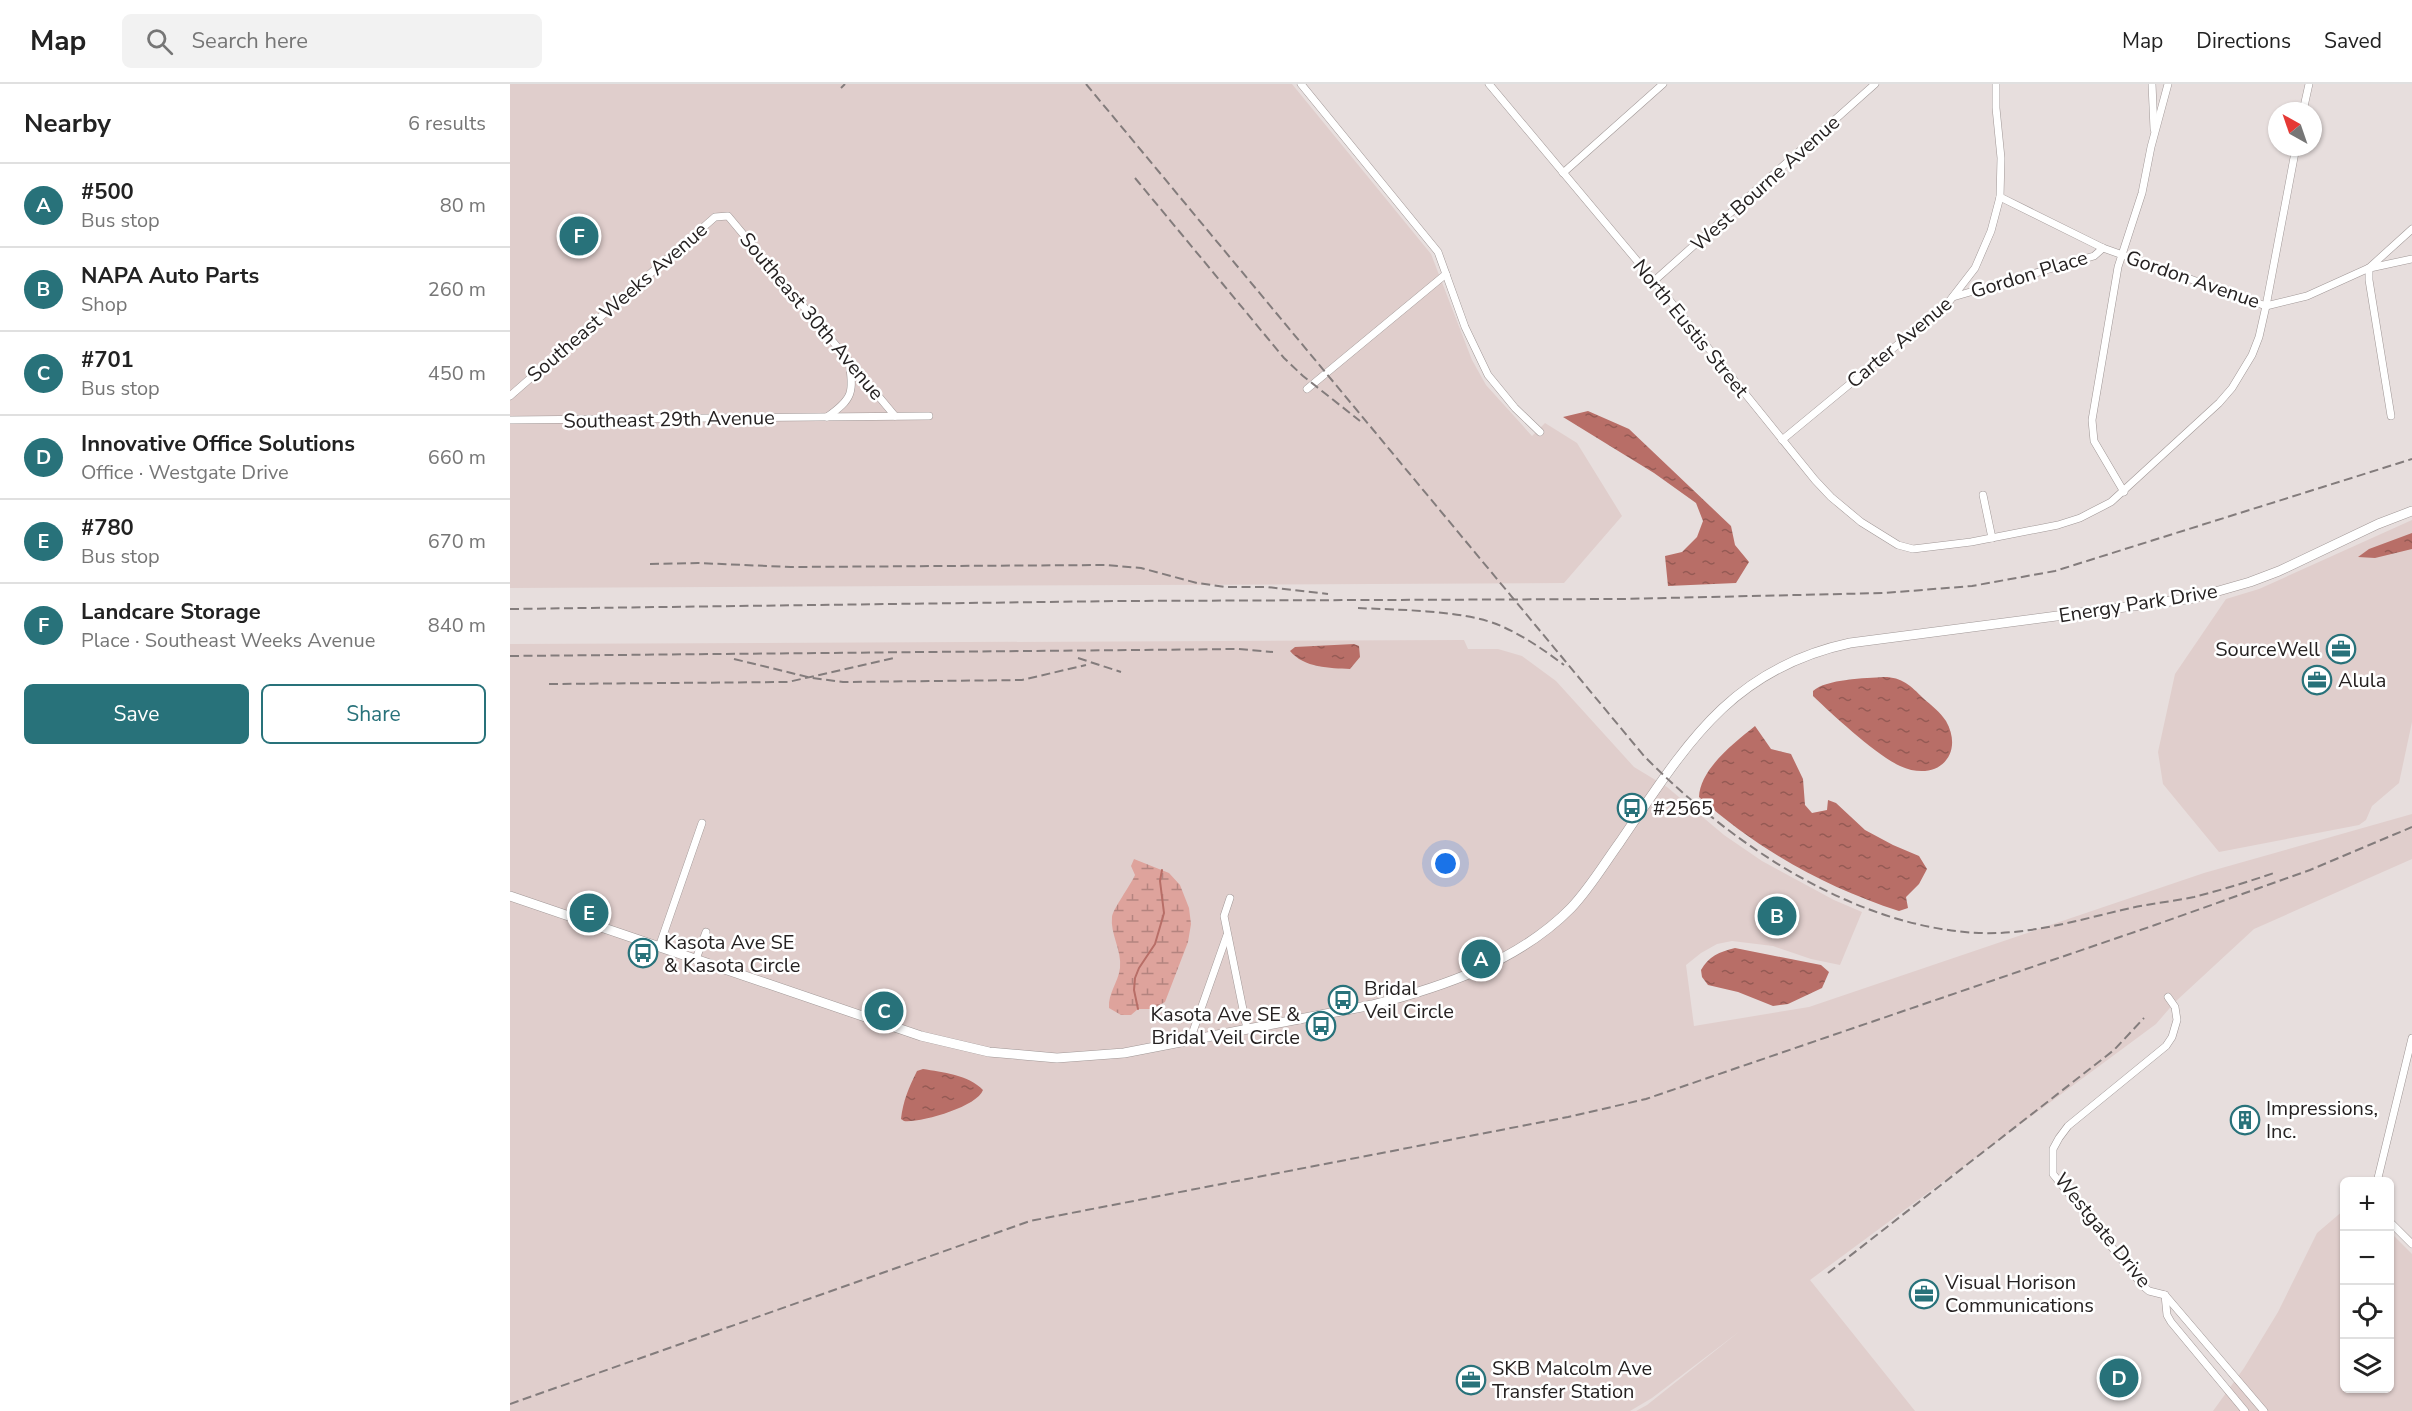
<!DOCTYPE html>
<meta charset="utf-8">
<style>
:root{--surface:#fff;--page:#f2f2f2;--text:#222;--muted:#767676;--line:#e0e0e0;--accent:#28727a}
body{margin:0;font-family:"Nunito Sans",sans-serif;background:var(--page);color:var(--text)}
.controls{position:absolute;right:18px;bottom:18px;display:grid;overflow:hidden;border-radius:9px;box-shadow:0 2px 4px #0004}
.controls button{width:54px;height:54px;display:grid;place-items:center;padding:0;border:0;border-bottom:2px solid var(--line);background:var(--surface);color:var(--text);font:30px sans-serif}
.compass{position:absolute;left:1758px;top:18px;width:54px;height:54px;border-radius:50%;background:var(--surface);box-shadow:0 2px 4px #0004;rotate:320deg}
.you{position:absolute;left:936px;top:780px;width:21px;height:21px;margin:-15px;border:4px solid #fff;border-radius:50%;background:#1a73e8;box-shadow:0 0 0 9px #1a73e833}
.badge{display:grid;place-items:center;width:39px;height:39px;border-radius:50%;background:var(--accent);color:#fff;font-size:20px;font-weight:700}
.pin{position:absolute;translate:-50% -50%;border:3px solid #fff;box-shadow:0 2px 6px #0006}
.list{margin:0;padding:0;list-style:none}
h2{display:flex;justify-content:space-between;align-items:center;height:78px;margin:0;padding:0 24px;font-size:26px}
h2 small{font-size:20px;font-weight:400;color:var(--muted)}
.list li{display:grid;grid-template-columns:39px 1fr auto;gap:18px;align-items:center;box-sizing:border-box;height:84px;padding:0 24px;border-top:2px solid var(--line)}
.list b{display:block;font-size:22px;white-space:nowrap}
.list p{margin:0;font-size:20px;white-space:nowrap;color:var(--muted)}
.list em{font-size:20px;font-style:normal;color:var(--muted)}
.actions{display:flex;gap:12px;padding:18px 24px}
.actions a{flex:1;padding:14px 0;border:2px solid var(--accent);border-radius:9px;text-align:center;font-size:21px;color:var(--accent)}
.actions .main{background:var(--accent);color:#fff}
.icon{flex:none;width:33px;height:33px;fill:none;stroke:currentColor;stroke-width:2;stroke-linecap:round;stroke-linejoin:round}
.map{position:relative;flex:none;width:1902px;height:1327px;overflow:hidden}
header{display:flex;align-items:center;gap:36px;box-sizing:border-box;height:84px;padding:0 30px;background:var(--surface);border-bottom:2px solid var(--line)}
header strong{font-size:28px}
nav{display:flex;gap:33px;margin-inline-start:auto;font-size:21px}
.search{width:420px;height:54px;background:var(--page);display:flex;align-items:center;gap:15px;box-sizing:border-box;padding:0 21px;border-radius:9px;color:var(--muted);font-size:22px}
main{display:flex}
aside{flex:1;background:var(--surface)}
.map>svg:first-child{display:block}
.built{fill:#e0cecc}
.wetland{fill:url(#wetland-marsh)}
.water{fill:url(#water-ripples)}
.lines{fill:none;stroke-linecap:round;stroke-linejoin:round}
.stream{stroke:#b86e67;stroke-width:2}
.minor-casing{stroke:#a09796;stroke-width:8}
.tertiary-casing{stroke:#a09796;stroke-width:10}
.minor{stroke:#fff;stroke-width:7}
.tertiary{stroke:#fff;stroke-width:9}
.rail{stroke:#837c7c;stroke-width:2;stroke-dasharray:9 4.5;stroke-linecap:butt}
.labels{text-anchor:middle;stroke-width:5;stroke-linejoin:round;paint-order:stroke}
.street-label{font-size:20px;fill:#252121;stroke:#fff}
.poi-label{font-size:20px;fill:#252121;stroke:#fff;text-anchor:start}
</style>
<header>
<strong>Map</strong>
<div class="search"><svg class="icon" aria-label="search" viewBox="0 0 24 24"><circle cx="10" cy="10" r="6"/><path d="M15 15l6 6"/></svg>Search here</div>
<nav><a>Map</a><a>Directions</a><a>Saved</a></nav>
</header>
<main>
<aside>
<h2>Nearby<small>6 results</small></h2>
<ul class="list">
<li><span class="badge">A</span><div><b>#500</b><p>Bus stop</p></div><em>80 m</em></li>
<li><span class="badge">B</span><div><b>NAPA Auto Parts</b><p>Shop</p></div><em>260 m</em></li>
<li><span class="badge">C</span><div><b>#701</b><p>Bus stop</p></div><em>450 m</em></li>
<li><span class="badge">D</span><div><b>Innovative Office Solutions</b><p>Office · Westgate Drive</p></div><em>660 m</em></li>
<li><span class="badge">E</span><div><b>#780</b><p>Bus stop</p></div><em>670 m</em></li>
<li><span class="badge">F</span><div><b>Landcare Storage</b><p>Place · Southeast Weeks Avenue</p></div><em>840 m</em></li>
</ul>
<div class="actions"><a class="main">Save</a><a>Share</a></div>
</aside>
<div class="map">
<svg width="1902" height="1327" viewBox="0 0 1902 1327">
<defs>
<pattern id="wetland-marsh" width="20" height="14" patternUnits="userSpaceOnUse" patternTransform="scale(1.5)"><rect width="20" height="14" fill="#dea39c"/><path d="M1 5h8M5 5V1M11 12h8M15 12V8" fill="none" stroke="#b4847f"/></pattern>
<pattern id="water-ripples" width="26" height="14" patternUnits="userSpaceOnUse" patternTransform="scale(1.5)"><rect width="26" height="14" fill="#b86e67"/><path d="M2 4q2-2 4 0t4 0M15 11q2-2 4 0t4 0" fill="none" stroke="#955a54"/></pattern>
</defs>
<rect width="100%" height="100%" fill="#e7dedd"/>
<g class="built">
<path d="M0 0H782L921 170 962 276 976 301 1022 352 1035 339 1067 359 1112 432 1054 499 0 504Z"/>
<path d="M1902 436V638L1889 699 1862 722 1856 736 1849 741 1709 768 1653 700 1648 668 1665 590 1716 515 1749 505Z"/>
<path d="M954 556 958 565H988L1012 572 1046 597 1124 683 1157 703 1214 751 1252 777 1324 816 1352 828 1330 881 1301 875 1263 862 1222 857 1207 860 1191 869 1176 881 1184 942 1299 923 1694 789 1902 730V775L1744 845 1665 918 1646 940 1300 1196 1405 1327H1126L1137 1321 1230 1247 1142 1314 1120 1327H0V560Z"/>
<path d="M1834 1126V1304H1880V1148L1902 1170V1327H1703L1734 1284 1768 1228 1807 1149Z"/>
</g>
<path class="wetland" d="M624 775 659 789 670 801 679 824 681 840 678 858 655 918 642 925H628L621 931H611L599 924C598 909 608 899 610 884 612 866 600 850 602 833 603 825 620 802 625 791L621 782Z"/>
<g class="water">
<path d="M1078 327 1119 345 1221 442 1225 461 1239 478 1226 499 1158 502 1155 472 1172 468 1187 453 1193 437 1186 419 1144 389 1053 333Z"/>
<path d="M1902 449V465L1865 474 1848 473 1859 465Z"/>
<path d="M844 560 849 562 850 573 840 585C820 584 794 584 780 567L785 563Z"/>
<path d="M1374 593C1392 593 1401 602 1413 614 1421 621 1430 628 1436 637 1455 671 1427 699 1390 682 1365 670 1324 632 1303 612V607C1316 595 1356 594 1374 593Z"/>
<path d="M1245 642 1261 665 1281 670 1293 695 1295 721 1302 729 1317 726 1318 716 1326 719 1355 746 1383 761 1409 772 1417 785 1409 800 1396 813 1398 824 1389 827C1315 803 1247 765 1189 713 1190 685 1224 659 1245 642Z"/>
<path d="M1225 864 1311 881 1319 888 1312 904 1278 920 1263 922 1228 908 1198 901 1192 893 1191 886C1199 872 1209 868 1225 864Z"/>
<path d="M413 985C432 988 459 991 473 1006 467 1023 410 1039 394 1037L391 1035C393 1017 399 1003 407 987Z"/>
</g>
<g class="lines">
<path class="stream" d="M628 925 624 906 625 894 629 884 645 860 654 829 650 797 652 786"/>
<g class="minor-casing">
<g id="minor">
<path d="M791 0 928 168 955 243 978 291 1005 324 1030 348"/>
<path d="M979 0 1144 197 1305 396 1321 413 1351 438 1388 461 1403 465 1461 458 1548 441 1570 434 1601 418 1709 319 1722 304 1742 271 1749 253 1756 222 1786 63"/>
<path d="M1642 0 1644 45"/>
<path d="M1793 27 1799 0"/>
<path d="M1053 89 1153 0"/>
<path d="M1490 113 1593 164 1756 222 1797 212 1859 184 1902 145"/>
<path d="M1859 184V196L1881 332"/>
<path d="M1860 184 1902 175"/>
<path d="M1144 197 1365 0"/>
<path d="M1443 213 1584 172 1593 164"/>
<path d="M797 305 936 190"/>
<path d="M0 312 205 133 218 132 385 332"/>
<path d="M317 333C343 315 344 308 339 278"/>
<path d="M0 336 419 332"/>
<path d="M1272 356 1438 219 1465 184 1481 147 1490 113 1491 74 1486 24V0"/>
<path d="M1614 408 1584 357 1582 336 1608 183 1632 109 1641 63 1658 0"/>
<path d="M1473 411 1482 454"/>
<path d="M720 814 714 832 737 945"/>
<path d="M149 863 192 739"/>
<path d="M186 875 196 848"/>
<path d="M1658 913 1665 923 1667 936 1662 953 1656 962 1558 1042 1549 1054 1543 1065V1090L1633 1202 1639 1207 1655 1211 1754 1327"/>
<path d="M680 956 717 851"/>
<path d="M1867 1098 1902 954"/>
<path d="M1880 1138 1902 1160"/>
<path d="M1655 1211 1657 1231 1661 1238 1735 1327"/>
</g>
</g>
<g class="tertiary-casing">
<path id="tertiary" d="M0 812 411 952 479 968 547 974 614 969 862 921C933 903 1009 877 1061 824 1080 804 1094 780 1110 758 1175 663 1219 585 1340 559L1684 514 1740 498 1769 487 1868 440 1902 427"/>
</g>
<use href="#minor" class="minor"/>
<use href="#tertiary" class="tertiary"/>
<g class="rail">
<path d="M576 0 1134 672C1220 759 1342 843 1469 849 1518 851 1565 837 1612 826 1636 820 1660 818 1684 813 1712 806 1740 797 1767 788"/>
<path d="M331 4 335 0"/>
<path d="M625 94 774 274 793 292 850 337"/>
<path d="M140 480 188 479 281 483 596 481 631 484 687 499 716 503H757L818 510"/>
<path d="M848 524C888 526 955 526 991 542 1014 552 1034 566 1054 581"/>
<path d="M0 525 610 517 1111 515 1374 509 1462 502 1545 487 1902 375"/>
<path d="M0 572 728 565 763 568"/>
<path d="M568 574 611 588"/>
<path d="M224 575 302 594 333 598 512 596 576 581"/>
<path d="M39 600 278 598 384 574"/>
<path d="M1318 1189 1604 966 1634 934"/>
<path d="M0 1320 520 1137 1058 1033 1136 1015 1645 841 1800 786 1902 743"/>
</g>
</g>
<defs>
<g id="office-ring" transform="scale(1.5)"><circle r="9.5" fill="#fff" stroke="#28727a" stroke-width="1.5"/><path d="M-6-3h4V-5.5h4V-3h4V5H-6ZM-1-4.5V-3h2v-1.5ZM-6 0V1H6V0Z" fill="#28727a"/></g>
<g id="bus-ring" transform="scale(1.5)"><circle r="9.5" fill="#fff" stroke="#28727a" stroke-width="1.5"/><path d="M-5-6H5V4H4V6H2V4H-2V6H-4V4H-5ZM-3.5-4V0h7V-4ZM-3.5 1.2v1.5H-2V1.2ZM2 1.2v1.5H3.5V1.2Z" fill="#28727a"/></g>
<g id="building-ring" transform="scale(1.5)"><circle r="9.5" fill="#fff" stroke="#28727a" stroke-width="1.5"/><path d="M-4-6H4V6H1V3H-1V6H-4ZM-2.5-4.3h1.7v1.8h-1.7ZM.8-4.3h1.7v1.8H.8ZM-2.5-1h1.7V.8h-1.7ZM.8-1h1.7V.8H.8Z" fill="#28727a"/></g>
</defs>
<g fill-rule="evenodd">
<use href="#office-ring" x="1831" y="565"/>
<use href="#office-ring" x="1807" y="596"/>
<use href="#bus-ring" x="1122" y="724"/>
<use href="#bus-ring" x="133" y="869"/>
<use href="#bus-ring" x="833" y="916"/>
<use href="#bus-ring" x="811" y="942"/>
<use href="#building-ring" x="1735" y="1036"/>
<use href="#office-ring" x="1414" y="1210"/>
<use href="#office-ring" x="961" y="1296"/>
</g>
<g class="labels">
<g class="street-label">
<text transform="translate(1255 99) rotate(-42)" y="7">West Bourne Avenue</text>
<text transform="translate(1519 190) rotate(-17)" y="7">Gordon Place</text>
<text transform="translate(1683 195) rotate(19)" y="7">Gordon Avenue</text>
<text transform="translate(107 218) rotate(-41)" y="7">Southeast Weeks Avenue</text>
<text transform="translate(302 232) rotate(50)" y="7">Southeast 30th Avenue</text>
<text transform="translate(1181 244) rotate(51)" y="7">North Eustis Street</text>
<text transform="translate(1389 258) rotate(-40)" y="7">Carter Avenue</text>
<text transform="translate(159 335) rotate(-1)" y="7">Southeast 29th Avenue</text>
<text transform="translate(1628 519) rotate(-9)" y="7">Energy Park Drive</text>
<text transform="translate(1593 1146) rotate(51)" y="7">Westgate Drive</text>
</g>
<g class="poi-label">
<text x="1810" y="572" text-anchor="end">SourceWell</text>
<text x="1828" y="603">Alula</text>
<text x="1143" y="731">#2565</text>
<text x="154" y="865">Kasota Ave SE<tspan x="154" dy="23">&amp; Kasota Circle</tspan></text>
<text x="854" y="911">Bridal<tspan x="854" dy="23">Veil Circle</tspan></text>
<text x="790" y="937" text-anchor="end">Kasota Ave SE &amp;<tspan x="790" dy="23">Bridal Veil Circle</tspan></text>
<text x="1756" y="1031">Impressions,<tspan x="1756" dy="23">Inc.</tspan></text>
<text x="1435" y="1205">Visual Horison<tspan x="1435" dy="23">Communications</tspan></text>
<text x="982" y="1291">SKB Malcolm Ave<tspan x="982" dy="23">Transfer Station</tspan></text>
</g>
</g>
</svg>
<div class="controls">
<button>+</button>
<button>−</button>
<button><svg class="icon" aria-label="locate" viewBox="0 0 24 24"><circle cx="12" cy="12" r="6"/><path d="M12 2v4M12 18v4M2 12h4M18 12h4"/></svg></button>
<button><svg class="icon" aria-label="layers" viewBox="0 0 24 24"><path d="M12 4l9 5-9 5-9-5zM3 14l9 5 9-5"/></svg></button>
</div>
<svg class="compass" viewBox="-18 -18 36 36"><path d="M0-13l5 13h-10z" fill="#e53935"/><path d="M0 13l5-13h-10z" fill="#767676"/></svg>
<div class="you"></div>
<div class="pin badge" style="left:971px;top:875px">A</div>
<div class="pin badge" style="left:1267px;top:832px">B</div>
<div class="pin badge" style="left:374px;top:927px">C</div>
<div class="pin badge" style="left:1609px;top:1294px">D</div>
<div class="pin badge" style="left:79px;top:829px">E</div>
<div class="pin badge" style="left:69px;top:152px">F</div>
</div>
</main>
